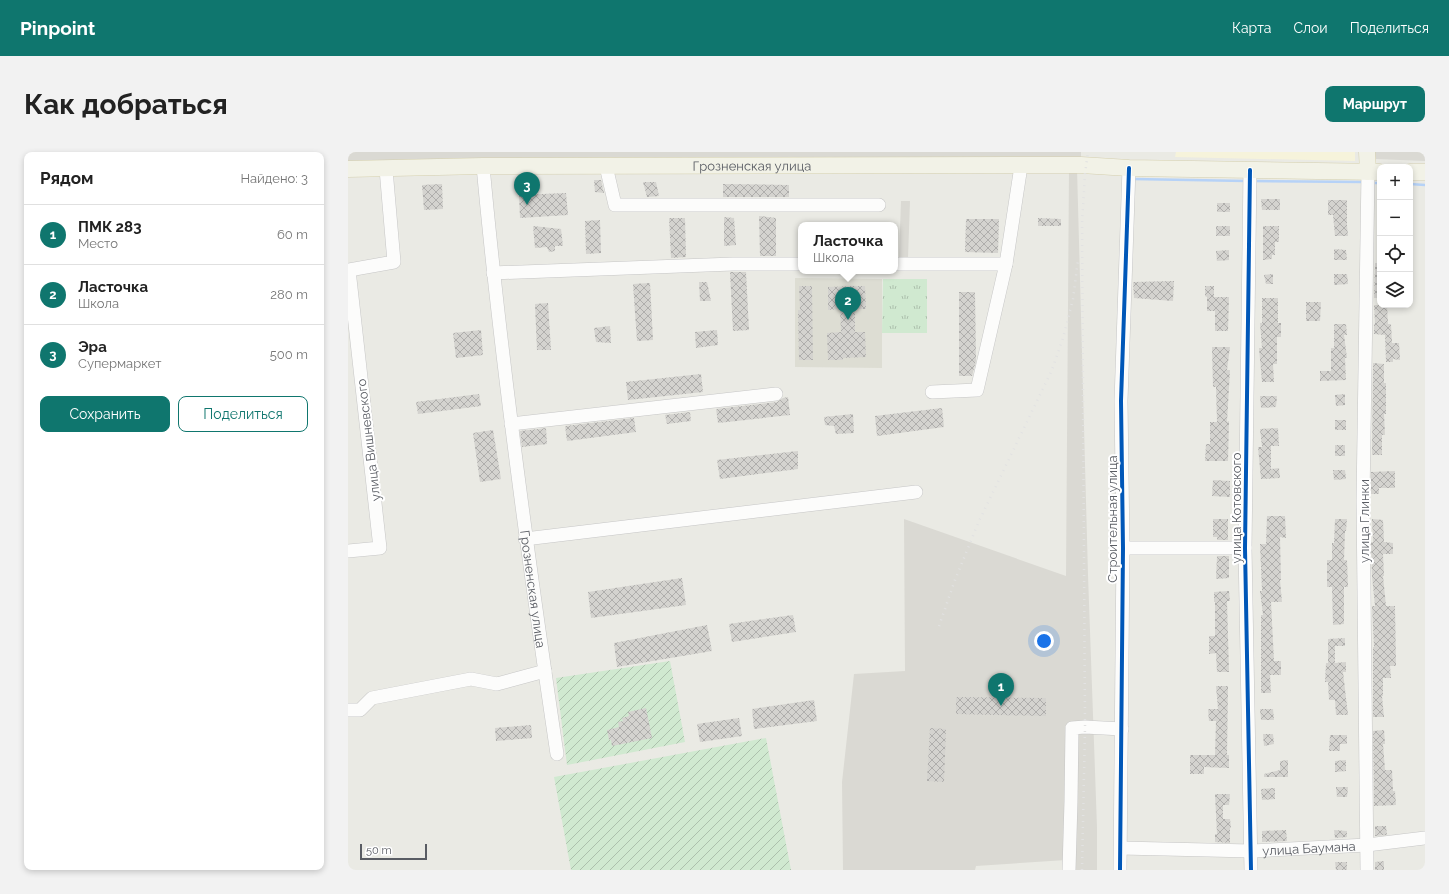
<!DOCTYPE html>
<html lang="ru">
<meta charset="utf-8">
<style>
:root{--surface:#fff;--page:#f2f2f2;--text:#222;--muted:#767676;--line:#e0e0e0;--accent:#0f766e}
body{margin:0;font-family:Raleway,sans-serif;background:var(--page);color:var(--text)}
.controls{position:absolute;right:12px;top:12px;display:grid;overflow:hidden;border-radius:8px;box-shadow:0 2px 6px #0003}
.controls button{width:36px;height:36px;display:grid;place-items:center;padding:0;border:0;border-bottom:1px solid var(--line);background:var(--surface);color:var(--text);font:20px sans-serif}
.scale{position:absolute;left:12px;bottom:10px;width:67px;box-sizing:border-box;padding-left:4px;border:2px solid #595c63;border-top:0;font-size:11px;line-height:14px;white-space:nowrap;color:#595c63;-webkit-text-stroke:3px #fff;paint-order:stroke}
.you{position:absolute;left:696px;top:489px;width:14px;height:14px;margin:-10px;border:3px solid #fff;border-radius:50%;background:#1a73e8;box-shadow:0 0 0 6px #1a73e833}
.badge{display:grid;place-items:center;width:26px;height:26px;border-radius:50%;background:var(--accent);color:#fff;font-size:13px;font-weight:700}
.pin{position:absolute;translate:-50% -33px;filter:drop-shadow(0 1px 2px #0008)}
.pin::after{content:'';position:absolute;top:21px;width:14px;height:12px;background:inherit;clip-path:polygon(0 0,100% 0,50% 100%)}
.popup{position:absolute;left:450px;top:70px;width:100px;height:52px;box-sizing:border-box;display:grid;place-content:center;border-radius:8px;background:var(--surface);filter:drop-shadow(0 1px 3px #0005);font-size:13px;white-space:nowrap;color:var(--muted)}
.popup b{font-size:15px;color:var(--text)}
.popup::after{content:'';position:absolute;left:50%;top:100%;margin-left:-8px;border:8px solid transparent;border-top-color:var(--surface)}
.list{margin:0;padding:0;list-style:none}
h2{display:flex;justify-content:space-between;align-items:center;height:52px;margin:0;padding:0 16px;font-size:17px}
h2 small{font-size:13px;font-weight:400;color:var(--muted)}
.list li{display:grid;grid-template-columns:26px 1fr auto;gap:12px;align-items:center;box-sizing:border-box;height:60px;padding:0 16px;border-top:1px solid var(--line)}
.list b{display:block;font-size:15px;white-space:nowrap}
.list p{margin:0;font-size:13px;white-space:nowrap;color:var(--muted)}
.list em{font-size:13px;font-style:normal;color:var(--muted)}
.actions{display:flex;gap:8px;padding:12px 16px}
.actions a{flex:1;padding:9px 0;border:1px solid var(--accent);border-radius:8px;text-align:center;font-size:14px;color:var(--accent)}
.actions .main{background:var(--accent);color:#fff}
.icon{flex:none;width:22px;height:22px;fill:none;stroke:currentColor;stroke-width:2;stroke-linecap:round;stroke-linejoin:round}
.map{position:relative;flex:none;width:1077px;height:718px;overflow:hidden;border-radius:8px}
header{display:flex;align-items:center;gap:24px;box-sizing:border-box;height:56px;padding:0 20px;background:var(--accent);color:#fff}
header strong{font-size:19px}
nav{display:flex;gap:22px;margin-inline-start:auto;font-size:14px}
.intro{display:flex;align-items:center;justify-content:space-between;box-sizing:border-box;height:96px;padding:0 24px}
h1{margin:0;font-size:28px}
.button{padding:10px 18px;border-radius:8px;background:var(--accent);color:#fff;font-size:14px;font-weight:700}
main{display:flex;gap:24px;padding:0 24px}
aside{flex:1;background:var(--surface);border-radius:8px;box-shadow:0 2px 6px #0003}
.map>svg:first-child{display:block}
.commercial{fill:#f6f3db}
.industrial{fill:#dad9d3}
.education{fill:#ddddd3}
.park{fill:url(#park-tufts)}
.garden{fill:url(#garden-furrows)}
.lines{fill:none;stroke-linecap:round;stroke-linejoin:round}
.stream{stroke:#b6d2f7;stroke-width:2.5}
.building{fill:url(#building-cross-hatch)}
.minor-casing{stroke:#c6c6c6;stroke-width:14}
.major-casing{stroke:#d5d0af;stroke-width:17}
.minor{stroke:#fcfcfb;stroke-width:13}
.major{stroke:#f2f2e7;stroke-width:16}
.rail{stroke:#e2e2e2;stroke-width:2.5;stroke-dasharray:1 5;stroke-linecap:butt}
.cycleway-casing{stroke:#fff;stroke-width:6}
.cycleway{stroke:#0057b8;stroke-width:4}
.labels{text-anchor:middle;stroke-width:4;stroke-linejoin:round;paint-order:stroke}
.street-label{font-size:13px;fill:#595c63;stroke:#fff}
</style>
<header>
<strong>Pinpoint</strong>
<nav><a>Карта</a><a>Слои</a><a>Поделиться</a></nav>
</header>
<div class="intro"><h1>Как добраться</h1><a class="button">Маршрут</a></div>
<main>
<aside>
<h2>Рядом<small>Найдено: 3</small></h2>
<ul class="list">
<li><span class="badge">1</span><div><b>ПМК 283</b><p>Место</p></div><em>60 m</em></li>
<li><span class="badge">2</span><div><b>Ласточка</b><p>Школа</p></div><em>280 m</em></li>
<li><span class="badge">3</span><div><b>Эра</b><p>Супермаркет</p></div><em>500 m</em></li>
</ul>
<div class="actions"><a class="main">Сохранить</a><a>Поделиться</a></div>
</aside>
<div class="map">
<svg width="1077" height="718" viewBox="0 0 1077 718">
<defs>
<pattern id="park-tufts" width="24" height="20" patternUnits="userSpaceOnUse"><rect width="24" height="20" fill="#d0e9d0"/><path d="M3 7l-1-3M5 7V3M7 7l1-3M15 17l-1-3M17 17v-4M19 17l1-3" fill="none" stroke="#acc0ac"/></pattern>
<pattern id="garden-furrows" width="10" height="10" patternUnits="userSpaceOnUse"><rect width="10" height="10" fill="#d0e9d0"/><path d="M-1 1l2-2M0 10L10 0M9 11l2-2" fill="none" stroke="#acc0ac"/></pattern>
<pattern id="building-cross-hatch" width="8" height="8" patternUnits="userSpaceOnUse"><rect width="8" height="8" fill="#d4d3cf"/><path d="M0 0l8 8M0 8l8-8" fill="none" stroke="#afaeac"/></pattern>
</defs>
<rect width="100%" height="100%" fill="#eaeae4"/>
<path class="commercial" d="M828 0H1007V9L827 5Z"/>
<g class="industrial">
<path d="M0 0H733V13L0 12Z"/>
<path d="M1026 0H1077V9L1027 7Z"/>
<path d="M729 16 740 423 749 675V718H719L718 708 628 714 627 718H495L494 630 506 522 557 519 556 367 718 424 721 17Z"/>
<path d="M553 49H562L560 106H551Z"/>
</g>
<path class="education" d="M447 126 534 127V216L447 215Z"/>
<path class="park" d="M535 127H579V181H534Z"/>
<g class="garden">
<path d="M322 509 337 590 219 613 208 526Z"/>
<path d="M418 586 443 718H223L206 625Z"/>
</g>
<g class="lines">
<g class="stream">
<path d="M785 27 898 29"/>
<path d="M905 29 1016 30"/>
<path d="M1023 31H1032"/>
<path d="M1062 32 1077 33"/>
</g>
</g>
<g class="building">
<path d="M246 28H253L256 41 247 40Z"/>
<path d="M295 30H308L311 44 299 45Z"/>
<path d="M94 32 95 57 76 58 74 33Z"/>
<path d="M375 32 441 33V45H375Z"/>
<path d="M218 41 220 63 172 66 171 43Z"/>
<path d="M913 47H932V58H914Z"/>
<path d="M980 48H999V73L1000 84H987L985 63H980Z"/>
<rect x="869" y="51" width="13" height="9"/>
<path d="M411 64 428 66V104H412Z"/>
<path d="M376 65 386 66 388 93 376 94Z"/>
<path d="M321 66H337L338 105 323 106Z"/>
<path d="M690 66 713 67V74H690Z"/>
<path d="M618 67H651L650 101 617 100Z"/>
<path d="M252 68 253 101 238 102 237 69Z"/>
<path d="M185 74 213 77 215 94H207V99L201 100 199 95 187 96Z"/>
<rect x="868" y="74" width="14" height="10"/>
<path d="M915 74H931V90H927V103H924V107L915 108Z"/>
<path d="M986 97 998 98 999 108H986Z"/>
<path d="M881 98V108L869 109 868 99Z"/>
<path d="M1027 111H1032V146H1026Z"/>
<path d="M382 120H398L401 178 385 179Z"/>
<path d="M925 122V132H918L916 123Z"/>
<path d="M986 122H999L1000 132 986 133Z"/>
<path d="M826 129 825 149 786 146 785 130Z"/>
<path d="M351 130H359L363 149H352Z"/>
<path d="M302 131 305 188 289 189 285 132Z"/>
<path d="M451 134H464L465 208H451L450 158H452Z"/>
<path d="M505 134H517L518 157H507V180H517L518 205 495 206V208H480L479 181 493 180 492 157 480 158V135Z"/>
<path d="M857 134H866V145H881L880 179H867V159H859V145L857 144Z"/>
<path d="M611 140H627L628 209 624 224H611Z"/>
<path d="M914 146H930V171H933V185H929V212H925L926 230H914L911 196H914L912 171H914Z"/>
<path d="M958 150H973L972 169H958Z"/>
<path d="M200 151 203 198H189L187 152Z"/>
<path d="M1026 153H1039L1040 172H1043L1044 191H1051L1052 208 1045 207V210H1038L1037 183 1026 182V172H1027Z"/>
<path d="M986 172H998L999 183H996L999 206H997L998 228 972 229V219H983V196H986Z"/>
<path d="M262 174 263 191 248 190 246 176Z"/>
<path d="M133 178 135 203 108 206 105 181Z"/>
<path d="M369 178 370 193 348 196 347 180Z"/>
<path d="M864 195H882L879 218H882L879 270 881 269 880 309H857L858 292H862V270H869L868 235H865Z"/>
<path d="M1025 211 1036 212V231H1038V262H1036L1037 283H1034V303H1024Z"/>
<path d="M353 222 355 240 280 248 278 230Z"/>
<path d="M131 242 133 254 70 262 68 250Z"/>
<path d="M997 242V253L988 254 987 243Z"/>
<path d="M912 244H929L928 255 913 256Z"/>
<path d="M440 245 442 263 370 271 368 257 429 250 435 246Z"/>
<path d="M594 256 596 275 529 284 527 264Z"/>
<path d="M342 260 343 269 319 272 317 263Z"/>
<path d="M505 262 506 281 488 282 486 274 477 273 476 265Z"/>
<path d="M286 266 288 280 219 289 217 274Z"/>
<rect x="987" y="268" width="11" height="10"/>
<path d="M198 276 199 292 174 295 172 279Z"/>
<path d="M930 276 931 294H923V317L931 316 932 326 913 327 910 295H914L912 277Z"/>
<path d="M145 278 153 327 132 330 125 281Z"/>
<rect x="987" y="293" width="10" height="11"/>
<path d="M450 299V317L372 327 369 308Z"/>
<path d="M985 318H997L998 327 986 328Z"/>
<path d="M1047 319V336H1031V342H1023V320Z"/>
<path d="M865 328 882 329V345L864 344Z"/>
<path d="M919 364H937L938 386 932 385 933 428H932L934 450H923L926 509H933V523H922L923 541H913V463H915L912 439H914L912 392H918Z"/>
<path d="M865 367H880V388H869V385H865Z"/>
<path d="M987 367H999L998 379H997L996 408H999L1000 435H996V472L985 473 984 435H979V408H984V391H986Z"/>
<path d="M1024 367 1035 368 1036 390 1045 391V402H1035L1036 424H1035L1038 454H1047L1048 514H1042L1043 526H1035V544H1034L1036 565H1025V495H1026L1024 454H1027L1024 424 1023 390H1025Z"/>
<path d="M869 404H881V426L868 427Z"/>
<path d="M334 426 338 453 243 466 240 440Z"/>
<path d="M881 439 882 449H879L881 520H869L868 501 861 502V484H867V450H866V440Z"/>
<path d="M445 463 448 480 384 490 381 472Z"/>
<path d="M359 473 364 499 269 515 266 491Z"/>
<path d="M997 486V494H987V511L998 510V520H995L1000 563H988L987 548H981L980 530H977L978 511H980V487Z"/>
<path d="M868 534H880L879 603H881V616L856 615V622H842V603H867L868 569H861L860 557H870Z"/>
<path d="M608 545 698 546V564L608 562Z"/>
<path d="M466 548 469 569 406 577 404 557Z"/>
<path d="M298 556 304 586 264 594 263 588H261L259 578 271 575 270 570 275 569 274 566 281 564 280 560Z"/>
<path d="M912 557H925L926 568H913Z"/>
<path d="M391 566 394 584 352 590 349 572Z"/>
<path d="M183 573 184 586 148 589 147 576Z"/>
<path d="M582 576 598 577 596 630 579 629Z"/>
<path d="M1036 578 1037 592H1035L1037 618H1044L1045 639H1047L1048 653 1026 654 1025 579Z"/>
<path d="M915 582H925L926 592 916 594Z"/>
<path d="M982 583H999V592H992V599H981Z"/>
<path d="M940 608V625H916V622L932 618V609Z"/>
<path d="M998 608V619L987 620V609Z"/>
<path d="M988 635H1000L999 645H989Z"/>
<path d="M927 636V647L914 648 913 637Z"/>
<path d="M867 642H882L881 653H875V667H882L883 676H882V691L867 690V682H869Z"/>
<path d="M1027 674H1038L1039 683 1027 684Z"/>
<path d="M938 678 939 689 914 690V679Z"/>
<path d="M986 678 999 679V685L987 686Z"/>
<path d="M1036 709V718H1027V710Z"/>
<path d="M987 710H999V718H988Z"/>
</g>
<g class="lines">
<g class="minor-casing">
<g id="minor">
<path id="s1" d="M135 14C153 211 180 407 209 602"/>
<path d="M258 14 267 53H531"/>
<path d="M902 18 897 396 903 718"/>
<path d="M547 112H658L673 14"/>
<path d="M145 121 385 112H453"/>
<path d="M584 240 629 238 658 112"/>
<path d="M163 272 428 242"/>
<path d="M177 387 568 340"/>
<path d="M775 396H897"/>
<path d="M0 399 32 396 1 118 46 110 38 17"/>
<path d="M0 558H12L24 546 123 527 149 532 197 519"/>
<path id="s2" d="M773 696 903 699 1019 693 1077 686"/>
<path d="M721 718 723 649 724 576 737 575 774 577"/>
<path d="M772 718 775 396 773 249 781 16"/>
<path d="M1019 718 1015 348 1020 20"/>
</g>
</g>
<g class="major-casing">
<g id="major">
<path d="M1019 0 1020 20"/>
<path id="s3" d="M0 17 135 14 733 13 781 16 1032 20"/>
<path d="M1062 20H1077"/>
</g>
</g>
<use href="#minor" class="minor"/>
<use href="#major" class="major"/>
<g class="rail">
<path d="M591 474 607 428 631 369 704 218 715 186 725 147 730 108"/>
<path d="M734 718 737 575 734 71 737 22 740 0"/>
</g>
<g class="cycleway-casing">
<g id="cycleway">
<path d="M902 18 897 396 903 718"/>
<path d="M772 718 775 396 773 249 781 16"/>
</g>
</g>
<use href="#cycleway" class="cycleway"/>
</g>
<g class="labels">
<g class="street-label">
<text dy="5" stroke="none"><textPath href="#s3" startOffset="404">Грозненская улица</textPath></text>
<text transform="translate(20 288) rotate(-97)" y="5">улица Вишневского</text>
<text transform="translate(888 356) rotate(-90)" y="5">улица Котовского</text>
<text transform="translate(764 367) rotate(-90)" y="5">Строительная улица</text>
<text transform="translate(1016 369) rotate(-90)" y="5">улица Глинки</text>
<text dy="5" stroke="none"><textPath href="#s1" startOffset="426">Грозненская улица</textPath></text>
<text dy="5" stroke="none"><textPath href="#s2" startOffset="188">улица Баумана</textPath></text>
</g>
</g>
</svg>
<div class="controls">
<button>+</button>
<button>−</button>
<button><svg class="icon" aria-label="locate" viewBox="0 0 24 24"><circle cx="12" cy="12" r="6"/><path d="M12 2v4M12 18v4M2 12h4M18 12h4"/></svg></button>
<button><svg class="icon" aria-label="layers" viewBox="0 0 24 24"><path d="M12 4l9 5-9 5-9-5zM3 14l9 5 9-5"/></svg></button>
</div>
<div class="scale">50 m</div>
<div class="you"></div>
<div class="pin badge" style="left:653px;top:554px">1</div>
<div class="pin badge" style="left:500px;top:168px">2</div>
<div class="popup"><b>Ласточка</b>Школа</div>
<div class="pin badge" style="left:179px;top:53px">3</div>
</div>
</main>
